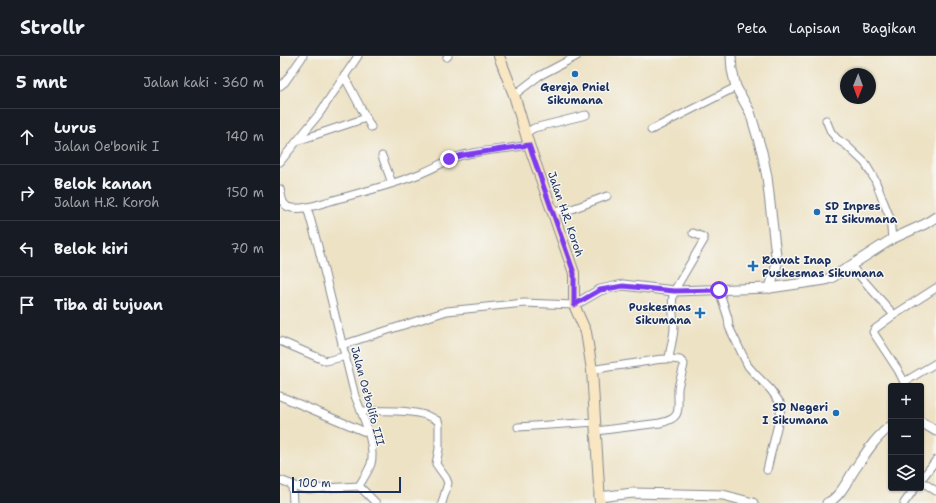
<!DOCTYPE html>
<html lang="id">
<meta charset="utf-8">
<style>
:root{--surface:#171b24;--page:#242831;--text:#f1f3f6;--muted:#9ea1a6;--line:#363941}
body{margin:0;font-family:"Shantell Sans",sans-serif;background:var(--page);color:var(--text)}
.controls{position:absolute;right:12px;bottom:12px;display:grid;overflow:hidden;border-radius:4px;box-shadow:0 1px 3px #0004}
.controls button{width:36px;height:36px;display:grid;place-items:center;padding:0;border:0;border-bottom:1px solid var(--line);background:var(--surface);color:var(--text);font:20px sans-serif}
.compass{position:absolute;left:560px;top:12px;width:36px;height:36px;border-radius:50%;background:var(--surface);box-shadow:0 1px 3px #0004;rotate:181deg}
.scale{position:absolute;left:12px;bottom:10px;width:109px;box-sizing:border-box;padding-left:4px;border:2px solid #1b2f5e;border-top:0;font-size:11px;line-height:14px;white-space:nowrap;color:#1b2f5e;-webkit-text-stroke:3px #f6f6f2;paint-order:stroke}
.stop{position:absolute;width:12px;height:12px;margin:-9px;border:3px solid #7c3aed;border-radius:50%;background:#fff}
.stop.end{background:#7c3aed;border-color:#fff;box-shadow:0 1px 4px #0008}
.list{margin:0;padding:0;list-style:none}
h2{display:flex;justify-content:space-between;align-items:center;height:52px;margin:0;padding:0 16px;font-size:17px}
h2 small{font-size:13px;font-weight:400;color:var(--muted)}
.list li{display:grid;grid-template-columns:26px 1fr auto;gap:12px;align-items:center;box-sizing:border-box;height:56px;padding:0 16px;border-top:1px solid var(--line)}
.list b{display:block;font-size:15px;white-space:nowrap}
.list p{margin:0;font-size:13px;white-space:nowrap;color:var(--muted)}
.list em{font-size:13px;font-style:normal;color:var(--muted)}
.icon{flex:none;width:22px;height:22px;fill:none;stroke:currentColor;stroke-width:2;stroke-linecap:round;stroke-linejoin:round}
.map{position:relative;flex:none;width:656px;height:447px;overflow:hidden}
header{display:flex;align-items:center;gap:24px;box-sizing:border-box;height:56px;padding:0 20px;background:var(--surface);border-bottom:1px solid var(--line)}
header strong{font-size:19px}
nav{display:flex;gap:22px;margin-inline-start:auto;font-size:14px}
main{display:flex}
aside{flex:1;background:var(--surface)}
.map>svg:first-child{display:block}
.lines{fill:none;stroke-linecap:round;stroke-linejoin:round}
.minor-casing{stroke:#848891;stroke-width:9}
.tertiary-casing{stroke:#848891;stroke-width:11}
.secondary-casing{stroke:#848891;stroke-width:12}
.minor{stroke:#fff;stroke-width:7}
.tertiary{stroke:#fff;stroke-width:9}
.secondary{stroke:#f9e7c3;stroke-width:10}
.route{stroke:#7c3aed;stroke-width:5}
.poi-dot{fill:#1f6fb2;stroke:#f6f6f2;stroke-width:1.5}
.labels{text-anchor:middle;stroke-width:3;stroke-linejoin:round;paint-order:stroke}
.poi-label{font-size:11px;font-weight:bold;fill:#1b2f5e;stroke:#f6f6f2;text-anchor:start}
.street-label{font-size:11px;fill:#1b2f5e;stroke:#f6f6f2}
</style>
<header>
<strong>Strollr</strong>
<nav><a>Peta</a><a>Lapisan</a><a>Bagikan</a></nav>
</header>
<main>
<aside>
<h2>5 mnt<small>Jalan kaki · 360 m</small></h2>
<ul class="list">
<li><svg class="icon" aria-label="ahead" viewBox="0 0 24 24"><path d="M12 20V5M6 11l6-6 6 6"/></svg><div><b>Lurus</b><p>Jalan Oe'bonik I</p></div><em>140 m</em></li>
<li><svg class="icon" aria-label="right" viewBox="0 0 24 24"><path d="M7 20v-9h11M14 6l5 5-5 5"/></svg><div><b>Belok kanan</b><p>Jalan H.R. Koroh</p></div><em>150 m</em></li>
<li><svg class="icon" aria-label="left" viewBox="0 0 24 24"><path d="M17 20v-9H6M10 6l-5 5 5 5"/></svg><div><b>Belok kiri</b></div><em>70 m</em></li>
<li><svg class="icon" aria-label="arrive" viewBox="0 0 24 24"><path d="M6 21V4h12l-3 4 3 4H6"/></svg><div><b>Tiba di tujuan</b></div></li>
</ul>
</aside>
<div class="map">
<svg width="656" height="447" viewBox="0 0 656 447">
<rect width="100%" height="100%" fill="#f6f6f2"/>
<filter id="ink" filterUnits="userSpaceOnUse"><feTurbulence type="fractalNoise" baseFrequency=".025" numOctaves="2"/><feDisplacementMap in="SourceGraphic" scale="8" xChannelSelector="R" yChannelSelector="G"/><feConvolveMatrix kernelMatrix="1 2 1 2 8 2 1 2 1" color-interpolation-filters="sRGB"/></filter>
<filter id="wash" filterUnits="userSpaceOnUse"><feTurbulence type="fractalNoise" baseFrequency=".012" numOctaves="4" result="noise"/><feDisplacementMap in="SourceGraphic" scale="16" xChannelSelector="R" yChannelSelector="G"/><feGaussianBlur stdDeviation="0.9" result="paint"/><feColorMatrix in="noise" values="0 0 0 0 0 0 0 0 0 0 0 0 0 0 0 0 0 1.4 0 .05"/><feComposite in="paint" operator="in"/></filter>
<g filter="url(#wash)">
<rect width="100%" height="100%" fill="#ede2c4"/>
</g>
<g filter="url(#ink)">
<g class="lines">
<g class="minor-casing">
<g id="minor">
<path d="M167 1 168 0"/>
<path d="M64 20 91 71"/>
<path d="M0 30 5 26 23 0"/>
<path d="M234 39 259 20 297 0"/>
<path d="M546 64 551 76 557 83 566 89 585 107 595 124 610 162 612 183"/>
<path d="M371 74 456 31"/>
<path d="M246 77 254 72 306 59"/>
<path d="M17 85 86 62"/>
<path d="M102 100 112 127"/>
<path d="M0 106 39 58 78 0"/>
<path d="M0 133C2 142 2 151 12 152 24 154 39 148 50 145 82 136 114 129 144 116 157 111 169 102 183 99 204 94 228 93 249 89"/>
<path d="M273 156 292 153 327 140"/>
<path d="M571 210 614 259 595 273 593 276 618 314 626 330"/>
<path d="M439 234 448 262 449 271 468 310 475 318 490 333 501 348 500 359 487 414"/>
<path d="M614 259 656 232"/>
<path d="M0 285 46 305 66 300"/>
<path d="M62 289 167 255 244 247 294 249"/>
<path d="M389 303C390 292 394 281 394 271 394 259 390 247 394 235L424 184 423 181 413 177"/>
<path d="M312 314C325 311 337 310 350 308 369 306 379 301 400 304L404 308C403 316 399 324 398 333 397 352 404 362 380 367L316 375"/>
<path d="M624 326 656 307"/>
<path d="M0 340 88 377"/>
<path d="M81 355C102 355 140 352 158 365L159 368V393L156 408 166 422 168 427 162 447"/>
<path d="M238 371 316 366"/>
<path d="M0 424 21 432 29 433 79 430C83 423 88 416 91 408 96 390 82 357 75 340L38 190 27 151"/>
<path d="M641 424 656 404"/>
<path d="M641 425 656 435"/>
<path d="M12 429 13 447"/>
<path d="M79 430 96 447"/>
<path d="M624 447 635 432"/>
</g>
</g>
<g class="tertiary-casing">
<g id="tertiary">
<path d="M451 0 452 14 456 31 470 56 482 96 487 121 497 208 490 232"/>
<path d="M294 249 320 234 343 229 394 235 490 232 545 224 553 221 612 183 645 168 656 161"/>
<path d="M641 366 656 375"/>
<path d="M319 441 353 437 443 439 473 447"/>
<path d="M547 447C559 442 566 427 573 416 584 400 595 381 611 370"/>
</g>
</g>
<g class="secondary-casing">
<path id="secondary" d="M219 0 234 39 249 89 294 217V249L306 276 312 314 320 447"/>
</g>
<use href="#minor" class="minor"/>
<use href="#tertiary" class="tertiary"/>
<use href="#secondary" class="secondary"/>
</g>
</g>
<g class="lines" filter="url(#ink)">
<path class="route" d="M169 103 183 99 249 89 294 217V249L320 234 343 230 394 235 439 234"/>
</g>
<g class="poi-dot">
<circle cx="295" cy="18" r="4"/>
<circle cx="537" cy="156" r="4"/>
<path d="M471 204h4v4h4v4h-4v4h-4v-4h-4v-4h4z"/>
<path d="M418 251h4v4h4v4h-4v4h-4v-4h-4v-4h4z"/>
<circle cx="556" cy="357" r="4"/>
</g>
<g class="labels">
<g class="poi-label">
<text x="295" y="35" text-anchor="middle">Gereja Pniel<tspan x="295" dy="13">Sikumana</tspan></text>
<text x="545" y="154">SD Inpres<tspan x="545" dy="13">II Sikumana</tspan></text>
<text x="482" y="208">Rawat Inap<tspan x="482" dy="13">Puskesmas Sikumana</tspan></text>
<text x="411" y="255" text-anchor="end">Puskesmas<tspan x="411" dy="13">Sikumana</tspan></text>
<text x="548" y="355" text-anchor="end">SD Negeri<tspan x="548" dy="13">I Sikumana</tspan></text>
</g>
<g class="street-label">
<text transform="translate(286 158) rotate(71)" y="4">Jalan H.R. Koroh</text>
<text transform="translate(88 340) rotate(75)" y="4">Jalan Oe'bolifo III</text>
</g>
</g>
</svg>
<div class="controls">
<button>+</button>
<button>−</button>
<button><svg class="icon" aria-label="layers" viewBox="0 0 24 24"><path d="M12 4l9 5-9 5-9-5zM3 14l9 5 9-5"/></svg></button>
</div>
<svg class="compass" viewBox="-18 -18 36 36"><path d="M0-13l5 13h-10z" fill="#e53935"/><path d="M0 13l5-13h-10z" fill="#9ea1a6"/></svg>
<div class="scale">100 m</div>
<div class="stop" style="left:439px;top:234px"></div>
<div class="stop end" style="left:169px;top:103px"></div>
</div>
</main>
